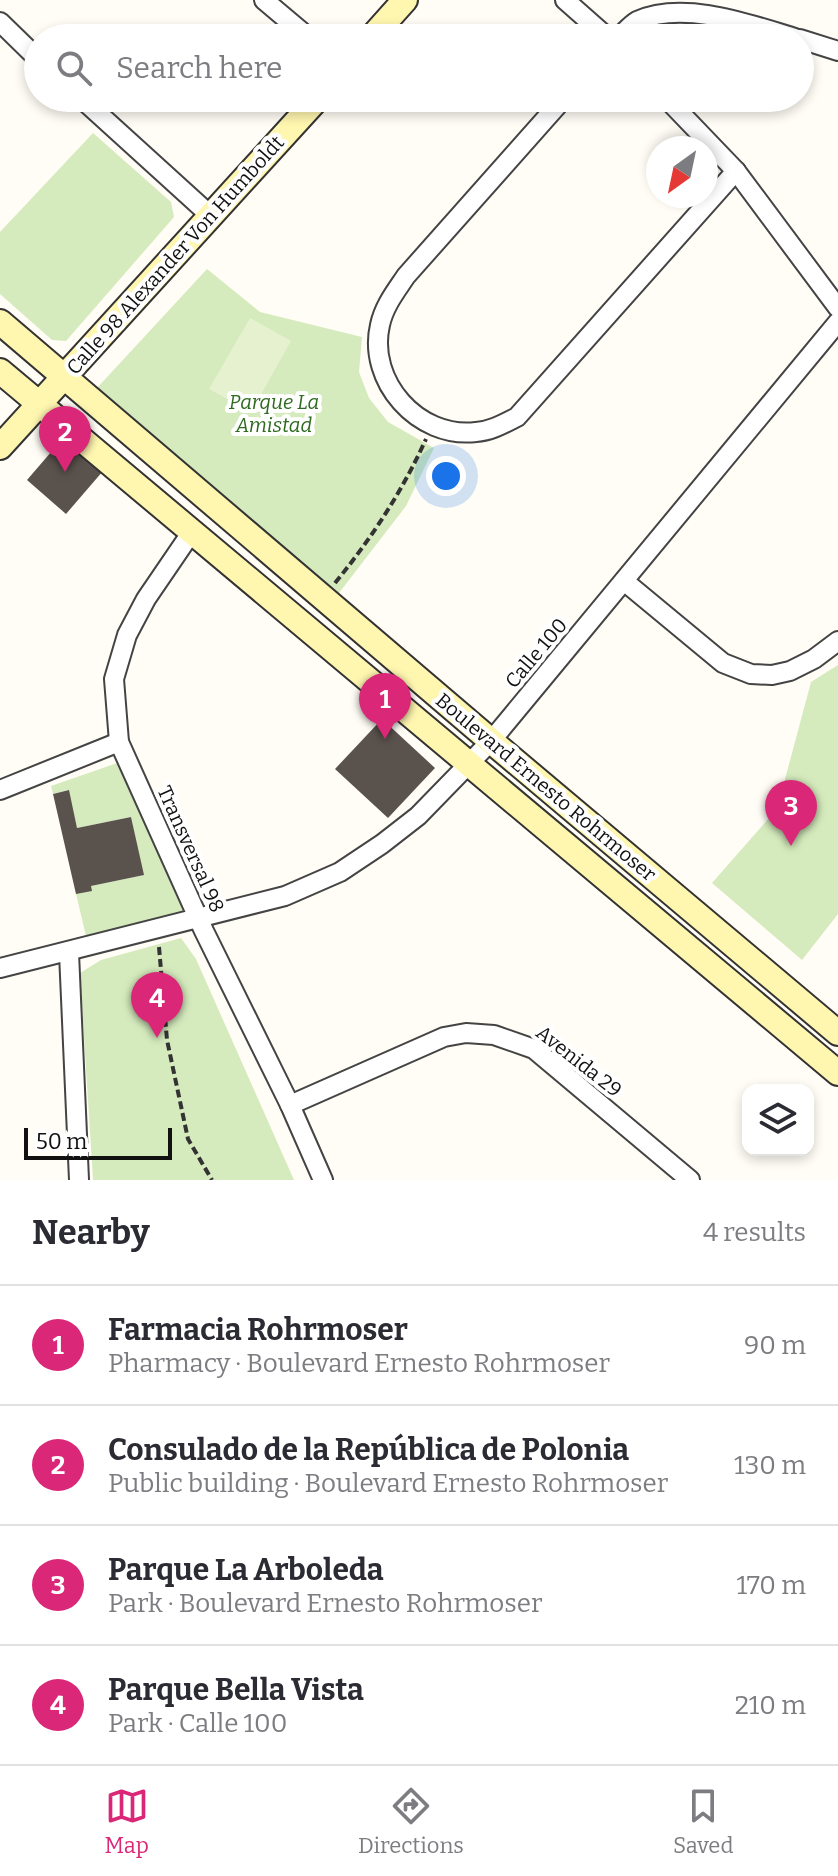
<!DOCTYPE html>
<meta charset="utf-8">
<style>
:root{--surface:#fff;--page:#f2f2f3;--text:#2b2b33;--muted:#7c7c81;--line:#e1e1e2;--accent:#db2777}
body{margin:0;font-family:Bitter,serif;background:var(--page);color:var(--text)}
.controls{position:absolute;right:24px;bottom:24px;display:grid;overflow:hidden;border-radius:16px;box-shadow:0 4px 12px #0003}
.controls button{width:72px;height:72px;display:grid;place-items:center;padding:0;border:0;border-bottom:2px solid var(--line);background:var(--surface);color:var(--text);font:40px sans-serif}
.compass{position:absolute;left:646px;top:136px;width:72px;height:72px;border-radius:50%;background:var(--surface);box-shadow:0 4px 12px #0003;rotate:213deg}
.scale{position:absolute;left:24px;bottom:20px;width:148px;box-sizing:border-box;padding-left:8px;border:4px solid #111;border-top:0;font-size:22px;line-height:28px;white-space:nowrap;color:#111;-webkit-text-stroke:6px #fff;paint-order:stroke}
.you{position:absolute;left:446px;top:476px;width:28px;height:28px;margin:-20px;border:6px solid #fff;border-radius:50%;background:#1a73e8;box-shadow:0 0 0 12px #1a73e833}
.badge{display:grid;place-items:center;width:52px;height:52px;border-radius:50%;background:var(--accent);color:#fff;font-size:26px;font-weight:700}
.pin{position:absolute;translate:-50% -66px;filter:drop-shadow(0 2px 4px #0008)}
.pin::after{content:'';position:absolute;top:42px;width:28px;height:24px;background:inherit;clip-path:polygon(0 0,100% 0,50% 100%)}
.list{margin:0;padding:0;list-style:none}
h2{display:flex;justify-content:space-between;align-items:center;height:104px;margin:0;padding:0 32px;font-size:34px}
h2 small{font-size:26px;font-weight:400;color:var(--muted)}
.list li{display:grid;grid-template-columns:52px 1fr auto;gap:24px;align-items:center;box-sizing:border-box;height:120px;padding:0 32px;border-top:2px solid var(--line)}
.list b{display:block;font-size:30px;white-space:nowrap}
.list p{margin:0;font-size:26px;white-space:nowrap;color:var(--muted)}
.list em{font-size:26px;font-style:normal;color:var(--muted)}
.icon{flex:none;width:44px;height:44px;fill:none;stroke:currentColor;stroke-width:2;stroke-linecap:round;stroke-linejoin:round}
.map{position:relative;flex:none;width:838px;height:1180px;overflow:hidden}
.search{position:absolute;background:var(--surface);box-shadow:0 4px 12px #0003;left:24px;right:24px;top:24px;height:88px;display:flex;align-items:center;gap:20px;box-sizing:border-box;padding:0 28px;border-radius:44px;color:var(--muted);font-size:30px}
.sheet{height:584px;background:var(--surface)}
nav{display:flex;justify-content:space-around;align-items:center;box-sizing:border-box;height:112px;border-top:2px solid var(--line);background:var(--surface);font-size:22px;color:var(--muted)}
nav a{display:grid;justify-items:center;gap:4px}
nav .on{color:var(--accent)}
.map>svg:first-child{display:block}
.green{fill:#d5ebbd}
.pitch{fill:#e6f2cf}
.building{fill:#5a524d}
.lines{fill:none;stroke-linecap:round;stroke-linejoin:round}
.street-casing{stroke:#444;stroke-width:22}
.secondary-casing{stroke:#333;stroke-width:28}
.path{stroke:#333;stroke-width:4;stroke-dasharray:8 4;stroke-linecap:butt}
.street{stroke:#fff;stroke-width:18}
.secondary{stroke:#fff6b0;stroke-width:24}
.labels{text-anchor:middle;stroke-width:8;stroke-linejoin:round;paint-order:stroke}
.street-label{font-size:20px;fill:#111;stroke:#fff}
.park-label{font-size:20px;font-style:italic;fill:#2f6b1f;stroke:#fff}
</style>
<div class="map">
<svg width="838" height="1180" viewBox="0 0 838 1180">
<rect width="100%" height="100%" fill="#fffdf5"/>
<g class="green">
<path d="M93 133 171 202 174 217 66 341 52 340 0 294V232Z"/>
<path d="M207 269 260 312 362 337 359 372 369 398 388 422 434 448 406 506 339 593 96 389Z"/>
<path d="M838 665V914L802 960 712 883 777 809 811 682Z"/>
<path d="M123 761 188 912 86 936 76 894 91 886 143 875 131 817 77 828 68 790 53 794 51 786Z"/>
<path d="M181 938 196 959 294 1180H93L80 973 101 960Z"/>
</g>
<path class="pitch" d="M250 318 291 341 251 412 209 389Z"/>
<g class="building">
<path d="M64 437 103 471 66 514 27 480Z"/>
<path d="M382 719 435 768 388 818 335 769Z"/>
<path d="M69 790 77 828 131 817 144 875 91 886 92 891 76 894 53 794Z"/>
</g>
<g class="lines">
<g class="street-casing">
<g id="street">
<path d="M264 0 309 38"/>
<path d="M565 0 608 38"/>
<path d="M0 22 38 59"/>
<path d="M618 38C624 33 630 25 637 21 683 0 749 24 795 38"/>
<path d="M800 39 838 51"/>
<path d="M81 98 212 217"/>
<path d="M564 98 406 276C396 291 384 306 380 325 367 381 418 439 476 432 491 431 503 424 517 417L736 171"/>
<path d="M666 98 736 171 838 308"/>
<path d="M191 533 146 599 127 635 114 679 119 742 204 931 290 1105 323 1180"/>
<path d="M624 581 723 663 751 674 772 675 790 671 814 659 838 641"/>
<path d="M0 790 119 742"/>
<path d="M69 953 79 1180"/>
<path d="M0 968 285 896 340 872 382 844 418 816 491 741 838 322"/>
<path d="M290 1105 444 1037 466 1033 494 1035 534 1049 690 1180"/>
</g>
</g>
<g class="secondary-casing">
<g id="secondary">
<path d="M371 38 405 0"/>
<path d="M0 322 491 741 838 1033"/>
<path d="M0 371 838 1073"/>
<path d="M0 447 318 98"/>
</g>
</g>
<g class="path">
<path d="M335 583C371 539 402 492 426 439"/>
<path d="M159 947 167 1040 188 1139 212 1180"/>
</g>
<use href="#street" class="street"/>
<use href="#secondary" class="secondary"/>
</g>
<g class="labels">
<g class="street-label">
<text transform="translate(175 255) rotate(-48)" y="7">Calle 98 Alexander Von Humboldt</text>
<text transform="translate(536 653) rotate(-50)" y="7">Calle 100</text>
<text transform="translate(546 787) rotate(40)" y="7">Boulevard Ernesto Rohrmoser</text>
<text transform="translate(191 849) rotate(66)" y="7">Transversal 98</text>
<text transform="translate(579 1061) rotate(38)" y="7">Avenida 29</text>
</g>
<g class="park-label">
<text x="274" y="409">Parque La<tspan x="274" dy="23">Amistad</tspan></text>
</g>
</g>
</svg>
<div class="controls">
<button><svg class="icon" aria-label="layers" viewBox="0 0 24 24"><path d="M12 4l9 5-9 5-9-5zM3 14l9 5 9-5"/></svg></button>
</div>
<svg class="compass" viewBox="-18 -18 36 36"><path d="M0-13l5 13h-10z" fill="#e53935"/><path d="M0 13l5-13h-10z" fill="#7c7c81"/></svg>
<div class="scale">50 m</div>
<div class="you"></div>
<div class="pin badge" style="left:385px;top:739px">1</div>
<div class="pin badge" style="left:65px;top:472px">2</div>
<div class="pin badge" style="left:791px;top:846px">3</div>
<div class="pin badge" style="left:157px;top:1038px">4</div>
<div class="search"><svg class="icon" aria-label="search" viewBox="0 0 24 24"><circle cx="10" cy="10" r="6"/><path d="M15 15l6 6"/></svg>Search here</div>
</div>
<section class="sheet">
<h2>Nearby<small>4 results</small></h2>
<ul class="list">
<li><span class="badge">1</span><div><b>Farmacia Rohrmoser</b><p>Pharmacy · Boulevard Ernesto Rohrmoser</p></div><em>90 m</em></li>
<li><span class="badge">2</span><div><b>Consulado de la República de Polonia</b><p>Public building · Boulevard Ernesto Rohrmoser</p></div><em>130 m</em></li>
<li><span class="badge">3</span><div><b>Parque La Arboleda</b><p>Park · Boulevard Ernesto Rohrmoser</p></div><em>170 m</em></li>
<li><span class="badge">4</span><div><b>Parque Bella Vista</b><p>Park · Calle 100</p></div><em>210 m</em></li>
</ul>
</section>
<nav>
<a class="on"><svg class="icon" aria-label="map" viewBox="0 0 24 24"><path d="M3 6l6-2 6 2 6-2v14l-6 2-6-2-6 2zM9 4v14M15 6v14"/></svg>Map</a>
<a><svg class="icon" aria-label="directions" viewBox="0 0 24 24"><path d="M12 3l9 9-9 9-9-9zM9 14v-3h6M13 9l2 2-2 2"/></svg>Directions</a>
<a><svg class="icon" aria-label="saved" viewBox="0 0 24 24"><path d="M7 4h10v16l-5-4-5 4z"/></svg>Saved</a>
</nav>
